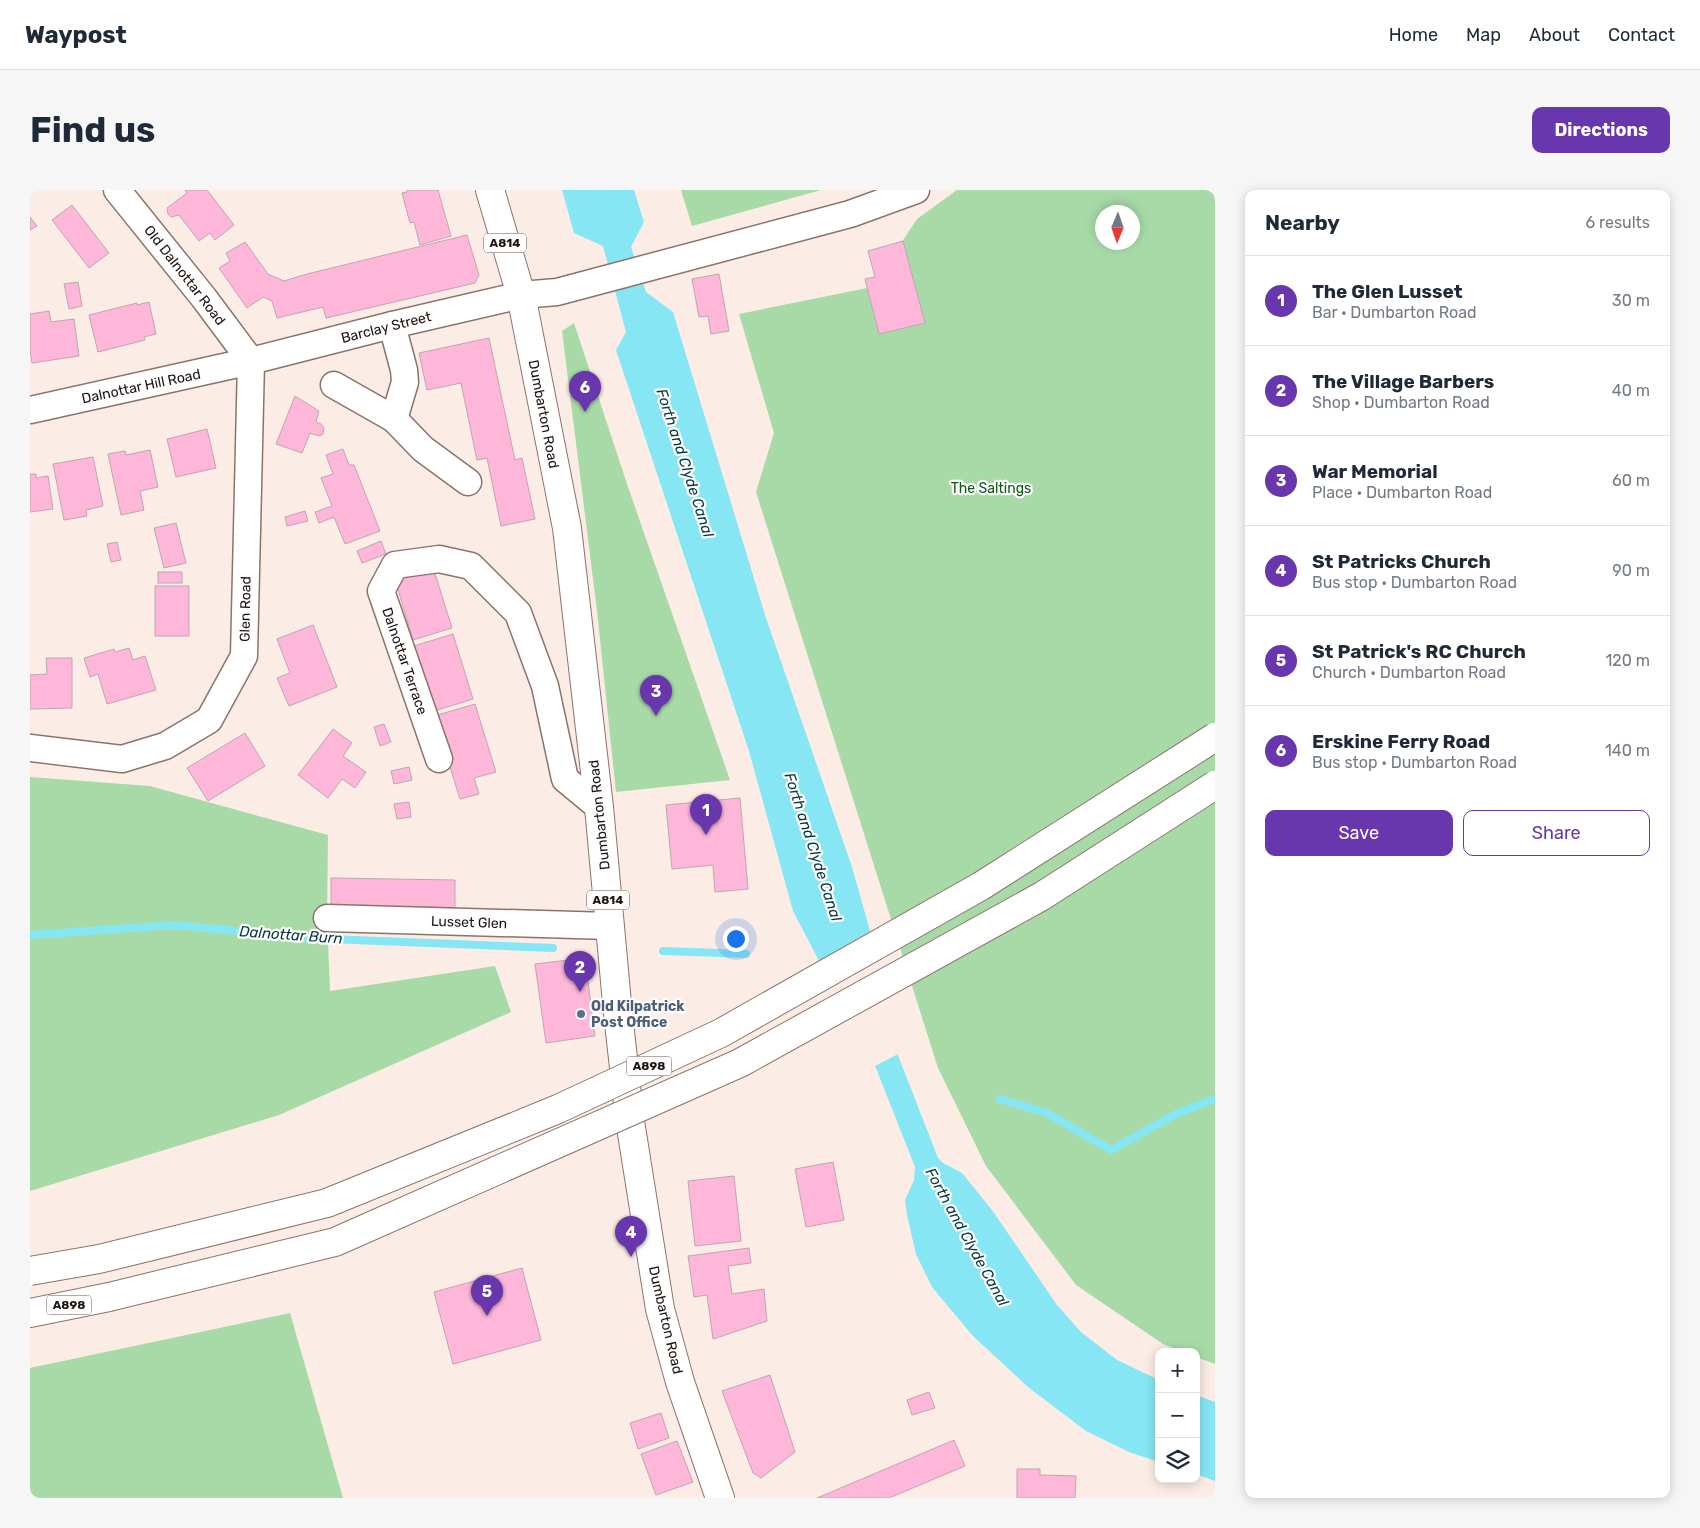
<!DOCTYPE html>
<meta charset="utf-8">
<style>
:root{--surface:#fff;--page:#f6f6f7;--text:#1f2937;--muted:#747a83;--line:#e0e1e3;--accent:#6836ad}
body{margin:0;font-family:Rubik,sans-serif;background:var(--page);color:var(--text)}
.controls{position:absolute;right:15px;bottom:15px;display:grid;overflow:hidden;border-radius:10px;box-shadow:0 2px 12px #0003}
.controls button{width:45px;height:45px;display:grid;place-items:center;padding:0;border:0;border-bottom:1px solid var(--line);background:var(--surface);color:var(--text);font:25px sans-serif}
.compass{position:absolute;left:1065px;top:15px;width:45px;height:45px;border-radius:50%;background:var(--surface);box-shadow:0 2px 12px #0003;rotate:182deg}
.you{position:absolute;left:705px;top:748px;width:18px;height:18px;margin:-12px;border:4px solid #fff;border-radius:50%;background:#1a73e8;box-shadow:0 0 0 8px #1a73e833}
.badge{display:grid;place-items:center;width:32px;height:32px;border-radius:50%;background:var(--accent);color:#fff;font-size:16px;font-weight:700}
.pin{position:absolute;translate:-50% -41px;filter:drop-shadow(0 1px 2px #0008)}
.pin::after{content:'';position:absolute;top:26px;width:18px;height:15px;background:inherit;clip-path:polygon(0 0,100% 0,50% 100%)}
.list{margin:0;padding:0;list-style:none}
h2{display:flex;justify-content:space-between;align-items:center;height:65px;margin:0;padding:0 20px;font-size:21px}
h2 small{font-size:16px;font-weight:400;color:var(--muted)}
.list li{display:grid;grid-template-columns:32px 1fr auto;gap:15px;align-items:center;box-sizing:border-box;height:90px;padding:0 20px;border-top:1px solid var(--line)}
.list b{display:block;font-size:19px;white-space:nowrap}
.list p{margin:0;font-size:16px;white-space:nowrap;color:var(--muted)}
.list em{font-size:16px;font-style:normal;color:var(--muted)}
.actions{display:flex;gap:10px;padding:15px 20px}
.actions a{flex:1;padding:11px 0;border:1px solid var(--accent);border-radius:10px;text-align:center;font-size:18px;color:var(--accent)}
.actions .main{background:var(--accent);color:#fff}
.icon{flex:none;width:28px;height:28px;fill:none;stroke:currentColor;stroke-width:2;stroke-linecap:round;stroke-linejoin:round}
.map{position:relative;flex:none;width:1185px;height:1308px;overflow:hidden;border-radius:10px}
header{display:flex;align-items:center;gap:30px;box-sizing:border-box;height:70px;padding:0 25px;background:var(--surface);border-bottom:1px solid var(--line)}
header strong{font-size:24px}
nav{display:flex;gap:28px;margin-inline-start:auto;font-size:18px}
.intro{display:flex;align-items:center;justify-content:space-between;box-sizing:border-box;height:120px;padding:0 30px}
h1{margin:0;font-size:35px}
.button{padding:12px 22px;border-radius:10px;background:var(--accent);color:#fff;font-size:18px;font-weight:700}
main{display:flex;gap:30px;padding:0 30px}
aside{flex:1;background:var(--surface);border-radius:10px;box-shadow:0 2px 12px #0003}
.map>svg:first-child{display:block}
.green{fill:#a8daa8;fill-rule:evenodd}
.water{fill:#86e6f4}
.pier{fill:#fbece5}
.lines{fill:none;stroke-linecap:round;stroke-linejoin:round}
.stream{stroke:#86e6f4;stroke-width:8}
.building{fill:#feb7d9;stroke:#bea6b1}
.minor-casing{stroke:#8a746a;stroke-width:29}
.major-casing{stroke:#8a746a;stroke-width:30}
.highway-casing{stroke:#8a746a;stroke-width:30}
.minor{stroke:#fff;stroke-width:26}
.major{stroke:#fff;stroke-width:28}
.highway{stroke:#fff;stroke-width:28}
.highway-bridge-casing{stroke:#8a746a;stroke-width:30;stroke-linecap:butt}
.highway-bridge{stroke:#fff;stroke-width:28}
.service-dot{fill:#5c6f8a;stroke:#fdfdfd;stroke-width:2}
.labels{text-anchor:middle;stroke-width:4.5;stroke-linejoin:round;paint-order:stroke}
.shield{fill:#fdfdfd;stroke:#605956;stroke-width:1}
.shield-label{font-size:12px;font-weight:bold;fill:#1c130f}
.street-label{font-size:14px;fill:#1c130f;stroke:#fdfdfd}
.park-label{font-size:14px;fill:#0c5a16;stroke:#fdfdfd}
.service-label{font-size:14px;font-weight:bold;fill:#4e5e75;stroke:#fdfdfd;text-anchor:start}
.water-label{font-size:15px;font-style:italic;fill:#06373d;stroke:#fdfdfd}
</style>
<header>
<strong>Waypost</strong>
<nav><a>Home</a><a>Map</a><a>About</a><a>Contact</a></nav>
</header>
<div class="intro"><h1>Find us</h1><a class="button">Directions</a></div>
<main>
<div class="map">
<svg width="1185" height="1308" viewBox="0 0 1185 1308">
<rect width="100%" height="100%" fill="#fbece5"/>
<g class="green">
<path d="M651 0H791L662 36Z"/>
<path d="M927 0H1185V1174L1166 1167V1162H1153L1133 1154 1046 1095 956 976 908 878 726 302 744 243 709 124 842 97 887 29ZM1072 22H1102V52H1072Z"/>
<path d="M544 133 598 297 700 590 586 602 567 421 532 141Z"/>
<path d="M0 587 120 596 298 645 297 728 300 801 465 776 481 822 249 925 0 1001Z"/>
<path d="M260 1123 313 1308H0V1178Z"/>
</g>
<g class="water">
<path d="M532 0H604L614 32 601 57 616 102 643 122 736 428 822 677 857 801 853 827 908 968 913 973 932 983 962 1020 1027 1115 1051 1142 1087 1170 1129 1190V1272L1099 1262 1056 1241 998 1197 943 1146 902 1097 886 1064 877 1025 875 1010 884 990 885 977 831 840 819 828 763 721 719 561 586 160 596 142 573 56 544 43Z"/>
<path d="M1166 1205 1185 1212V1291L1166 1284Z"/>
</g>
<path class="pier" d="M844 745 860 800 856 826 870 863 843 877 829 841 816 829 787 773Z"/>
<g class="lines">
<g class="stream">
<path d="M0 745 145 735 274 748 523 758"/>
<path d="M633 761 716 764"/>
<path d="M970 909 1017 923 1081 960 1148 923 1185 909"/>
</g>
</g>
<g class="building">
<path d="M155 0H177L204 35 185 50 180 43 169 51 149 25 141 27 138 24 137 18 157 3Z"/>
<path d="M377 0H408L421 46 390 55 384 32 380 33 372 3 377 2Z"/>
<path d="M42 15 79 63 59 78 22 30Z"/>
<path d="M0 27 7 36 0 40Z"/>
<path d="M437 45 449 85 445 93 296 128 293 117 247 128 242 111 233 107 217 118 189 78 200 71 196 63 215 52 238 84 254 91 277 84Z"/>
<path d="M873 51 895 133 849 144 835 89 845 87 838 61Z"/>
<path d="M689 84 699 141 681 144 678 126 669 127 662 89Z"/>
<path d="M48 92 52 116 39 119 34 94Z"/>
<path d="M119 112 126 144 114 147 115 150 68 162 59 125 107 113V115Z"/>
<path d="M19 121 21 132 44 129 49 166 2 173 0 160V124Z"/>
<path d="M459 148 485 270 492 268 505 329 471 336 457 268 447 270 431 193 397 200 389 163Z"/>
<path d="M265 206 289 221 286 232 291 234 294 238 293 244 289 246 280 243 272 263 246 254Z"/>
<path d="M177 239 186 278 146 287 137 249Z"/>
<path d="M313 259 319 275H324L350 341 315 354 304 327 289 333 285 322 302 316 291 288 303 284 296 265Z"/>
<path d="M120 260 128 297 110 301 114 320 91 325 78 264 95 261 96 265Z"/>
<path d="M63 267 73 316 56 320 57 326 34 330 23 274Z"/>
<path d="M0 284H6V288L18 286 23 319 0 322Z"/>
<path d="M275 321 278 331 257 336 255 327Z"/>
<path d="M146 333 156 373 134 378 124 338Z"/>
<path d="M351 351 356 364 332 373 327 361Z"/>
<path d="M87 352 91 370 81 372 77 354Z"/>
<path d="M402 374 422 438 383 450 364 386Z"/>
<rect x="128" y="382" width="24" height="11"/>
<rect x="125" y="396" width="34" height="50"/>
<path d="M283 435 307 497 259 516 247 488 260 483 247 449Z"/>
<path d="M423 444 443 509 404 521 384 456Z"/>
<path d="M99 458 103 470 115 466 126 500 77 514 68 484 60 487 54 468 84 459 85 462Z"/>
<path d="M16 468H42V518L0 519V485L17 484Z"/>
<path d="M445 514 466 582 444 588 449 604 430 609 404 526Z"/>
<path d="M354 534 361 552 350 556 344 537Z"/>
<path d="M303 539 322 553 313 566 336 582 325 598 312 589 298 608 268 585Z"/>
<path d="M215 543 235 576 178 611 157 578Z"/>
<path d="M379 577 382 590 364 594 361 581Z"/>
<path d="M710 608 718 699 685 702 683 675 642 679 636 615Z"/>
<path d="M379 612 381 627 367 629 364 614Z"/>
<path d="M301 688 425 690V725L301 723Z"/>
<path d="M555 768 565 846 516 853 505 774Z"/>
<path d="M803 972 814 1030 776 1037 765 979Z"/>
<path d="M704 986 711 1051 665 1056 658 991Z"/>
<path d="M719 1058 721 1073 698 1076 702 1104 734 1099 737 1131 683 1149 677 1105 664 1107 658 1066Z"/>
<path d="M492 1078 511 1150 423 1174 404 1102Z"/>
<path d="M740 1185 765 1262 731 1288 723 1283 692 1201Z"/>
<path d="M899 1202 905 1218 882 1225 877 1210Z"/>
<path d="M631 1223 639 1248 608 1259 600 1233Z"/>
<path d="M924 1250 935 1276 859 1308H787Z"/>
<path d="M647 1251 663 1292 626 1305 611 1264Z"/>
<path d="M987 1279H1010V1285L1046 1286 1045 1308H987Z"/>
</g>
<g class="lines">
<g class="minor-casing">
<g id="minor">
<path d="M87 0 174 108 221 171"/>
<path d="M362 135 374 180 375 192 364 229"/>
<path d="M304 195 364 229 393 259 438 292"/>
<path d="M0 220 221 171 362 135 491 105 527 102 820 24 886 0"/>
<path d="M0 558 92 569 135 556 179 530 214 466 221 171"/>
<path d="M409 569 351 401 365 375 409 369 441 376 488 423 515 496 535 589 569 617"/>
<path d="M297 728 580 736"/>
</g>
</g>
<g class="major-casing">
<path id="major" d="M460 0 491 105 537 338 569 617 588 824 600 931 630 1119 650 1192 690 1308"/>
</g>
<g class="highway-casing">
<path id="highway" d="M0 1123 79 1107"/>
</g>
<use href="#minor" class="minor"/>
<use href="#major" class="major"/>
<use href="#highway" class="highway"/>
<g class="highway-bridge-casing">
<g id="highway-bridge">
<path d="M0 1081 69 1069 297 1013 528 919 691 843 951 696 1185 547"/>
<path d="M79 1107 305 1052 710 873 1012 706 1185 595"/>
</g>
</g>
<use href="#highway-bridge" class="highway-bridge"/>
</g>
<circle class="service-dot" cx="551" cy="824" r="5"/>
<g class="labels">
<g class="shield">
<rect x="454" y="43.5" width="42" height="19" rx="4"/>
<rect x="557" y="700.5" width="42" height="19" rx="4"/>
<rect x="596.5" y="866.5" width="45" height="19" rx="4"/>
<rect x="16.5" y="1105.5" width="45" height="19" rx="4"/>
</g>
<g class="shield-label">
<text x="475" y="57">A814</text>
<text x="578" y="714">A814</text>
<text x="619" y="880">A898</text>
<text x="39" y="1119">A898</text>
</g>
<g class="street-label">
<text transform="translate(155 85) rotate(52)" y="5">Old Dalnottar Road</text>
<text transform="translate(356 137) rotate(-14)" y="5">Barclay Street</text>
<text transform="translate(111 196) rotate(-12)" y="5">Dalnottar Hill Road</text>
<text transform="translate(514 224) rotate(79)" y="5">Dumbarton Road</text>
<text transform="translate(215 419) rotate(-89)" y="5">Glen Road</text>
<text transform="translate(375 471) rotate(71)" y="5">Dalnottar Terrace</text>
<text transform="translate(569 625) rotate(-96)" y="5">Dumbarton Road</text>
<text transform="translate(439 732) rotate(2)" y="5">Lusset Glen</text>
<text transform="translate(636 1130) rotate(77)" y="5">Dumbarton Road</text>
</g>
<g class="park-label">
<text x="961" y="303">The Saltings</text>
</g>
<g class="service-label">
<text x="561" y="821">Old Kilpatrick<tspan x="561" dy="16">Post Office</tspan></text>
</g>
<g class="water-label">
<text transform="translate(655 273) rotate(72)" y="5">Forth and Clyde Canal</text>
<text transform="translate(783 657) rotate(72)" y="5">Forth and Clyde Canal</text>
<text transform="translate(261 745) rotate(4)" y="5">Dalnottar Burn</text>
<text transform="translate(937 1047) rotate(61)" y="5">Forth and Clyde Canal</text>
</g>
</g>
</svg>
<div class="controls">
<button>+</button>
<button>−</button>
<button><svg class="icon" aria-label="layers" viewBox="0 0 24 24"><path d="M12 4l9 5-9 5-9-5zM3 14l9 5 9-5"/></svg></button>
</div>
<svg class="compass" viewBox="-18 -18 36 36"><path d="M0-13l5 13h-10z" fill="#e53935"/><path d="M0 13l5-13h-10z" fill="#747a83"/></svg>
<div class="you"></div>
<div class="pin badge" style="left:676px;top:645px">1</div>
<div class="pin badge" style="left:550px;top:802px">2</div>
<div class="pin badge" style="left:626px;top:526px">3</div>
<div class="pin badge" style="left:601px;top:1067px">4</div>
<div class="pin badge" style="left:457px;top:1126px">5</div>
<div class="pin badge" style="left:555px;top:222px">6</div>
</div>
<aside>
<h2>Nearby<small>6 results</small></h2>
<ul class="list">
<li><span class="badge">1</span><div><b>The Glen Lusset</b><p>Bar · Dumbarton Road</p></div><em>30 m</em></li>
<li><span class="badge">2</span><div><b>The Village Barbers</b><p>Shop · Dumbarton Road</p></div><em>40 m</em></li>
<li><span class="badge">3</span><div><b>War Memorial</b><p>Place · Dumbarton Road</p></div><em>60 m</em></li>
<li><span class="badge">4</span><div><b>St Patricks Church</b><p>Bus stop · Dumbarton Road</p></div><em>90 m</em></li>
<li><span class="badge">5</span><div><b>St Patrick's RC Church</b><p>Church · Dumbarton Road</p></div><em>120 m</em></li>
<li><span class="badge">6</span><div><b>Erskine Ferry Road</b><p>Bus stop · Dumbarton Road</p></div><em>140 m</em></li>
</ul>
<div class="actions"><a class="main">Save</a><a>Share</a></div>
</aside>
</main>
